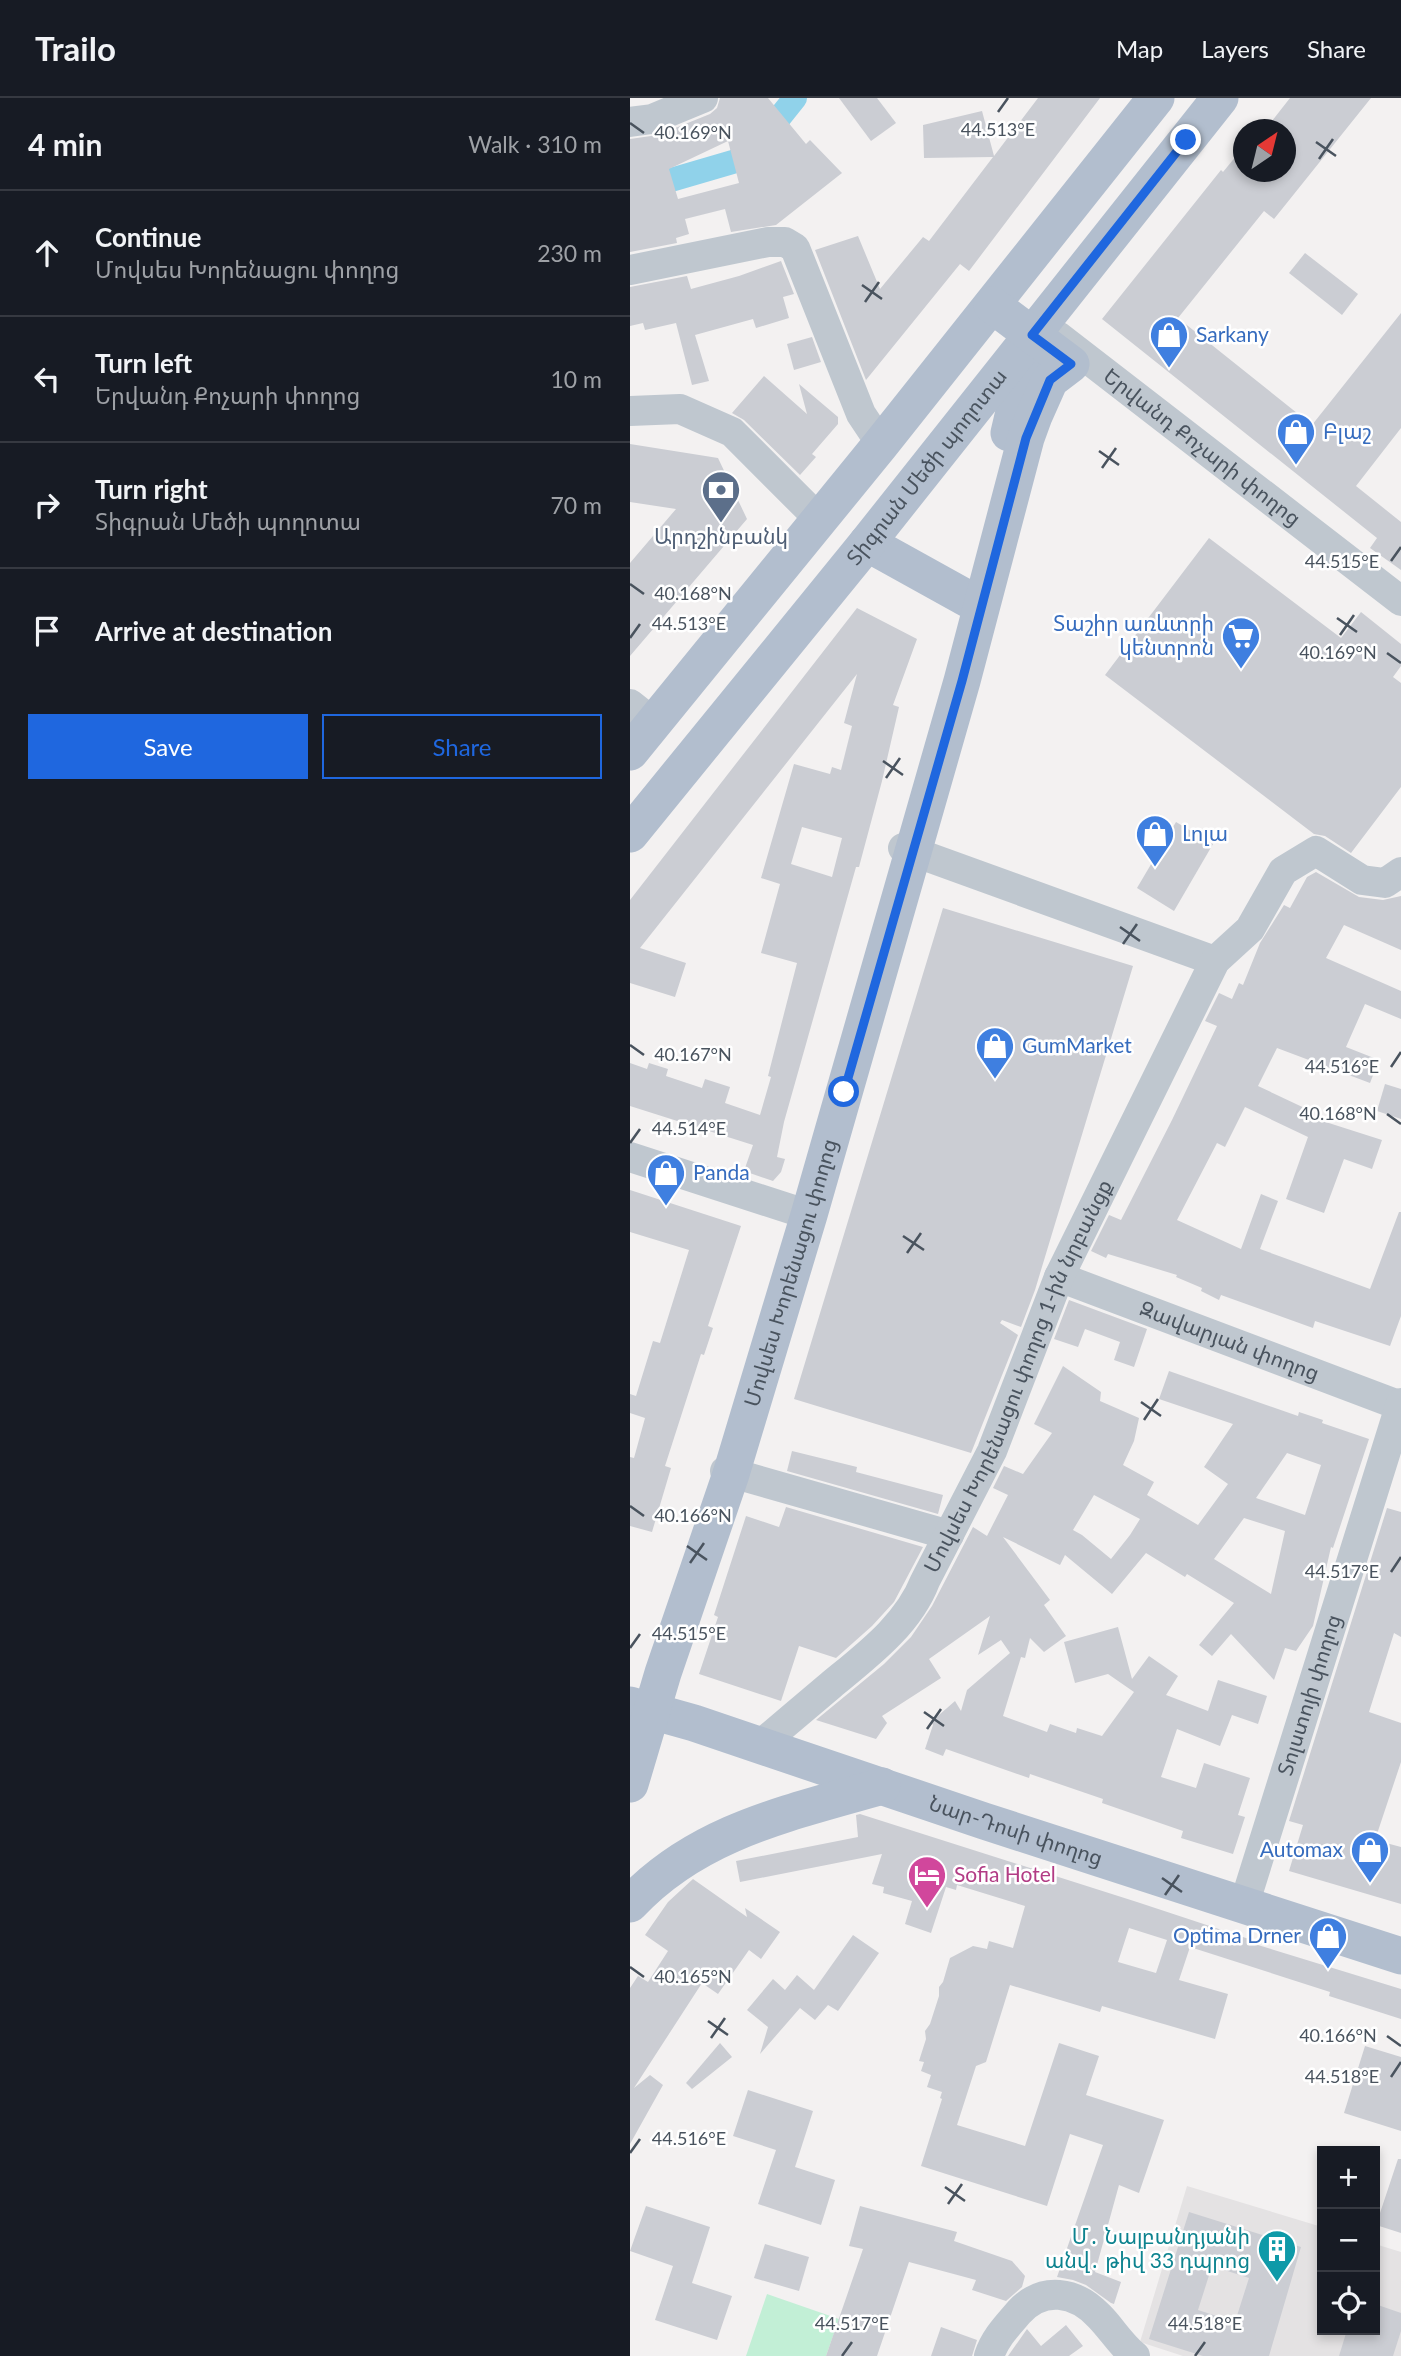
<!DOCTYPE html>
<meta charset="utf-8">
<style>
:root{--surface:#171b24;--page:#20242c;--text:#f1f3f6;--muted:#9ea1a6;--line:#363941;--accent:#1f67df}
body{margin:0;font-family:Lato,"Noto Sans Armenian",sans-serif;background:var(--page);color:var(--text)}
.controls{position:absolute;right:21px;bottom:21px;display:grid;overflow:hidden;border-radius:0px;box-shadow:0 4px 10px #0003}
.controls button{width:63px;height:63px;display:grid;place-items:center;padding:0;border:0;border-bottom:2px solid var(--line);background:var(--surface);color:var(--text);font:35px sans-serif}
.compass{position:absolute;left:603px;top:21px;width:63px;height:63px;border-radius:50%;background:var(--surface);box-shadow:0 4px 10px #0003;rotate:35deg}
.stop{position:absolute;width:21px;height:21px;margin:-16px;border:5px solid #1f67df;border-radius:50%;background:#fff}
.stop.end{background:#1f67df;border-color:#fff;box-shadow:0 2px 7px #0008}
.list{margin:0;padding:0;list-style:none}
h2{display:flex;justify-content:space-between;align-items:center;height:91px;margin:0;padding:0 28px;font-size:30px}
h2 small{font-size:23px;font-weight:400;color:var(--muted)}
.list li{display:grid;grid-template-columns:46px 1fr auto;gap:21px;align-items:center;box-sizing:border-box;height:126px;padding:0 28px;border-top:2px solid var(--line)}
.list b{display:block;font-size:26px;white-space:nowrap}
.list p{margin:0;font-size:23px;white-space:nowrap;color:var(--muted)}
.list em{font-size:23px;font-style:normal;color:var(--muted)}
.actions{display:flex;gap:14px;padding:21px 28px}
.actions a{flex:1;padding:16px 0;border:2px solid var(--accent);border-radius:0px;text-align:center;font-size:24px;color:var(--accent)}
.actions .main{background:var(--accent);color:#fff}
.icon{flex:none;width:38px;height:38px;fill:none;stroke:currentColor;stroke-width:2;stroke-linecap:round;stroke-linejoin:round}
.map{position:relative;flex:none;width:771px;height:2258px;overflow:hidden}
header{display:flex;align-items:center;gap:42px;box-sizing:border-box;height:98px;padding:0 35px;background:var(--surface);border-bottom:2px solid var(--line)}
header strong{font-size:33px}
nav{display:flex;gap:38px;margin-inline-start:auto;font-size:24px}
main{display:flex}
aside{flex:1;background:var(--surface)}
.map>svg:first-child{display:block}
.education{fill:#e4e2e3}
.green{fill:#c2efd6}
.lines{fill:none;stroke-linecap:round;stroke-linejoin:round}
.canal{stroke:#90d2ea;stroke-width:24}
.building{fill:#cbcdd3;fill-rule:evenodd}
.minor{stroke:#bfc7cf;stroke-width:30}
.major{stroke:#b2bece;stroke-width:37}
.route{stroke:#1f67df;stroke-width:9}
.ticks{fill:none;stroke:#49535e;stroke-width:2.5}
.labels{text-anchor:middle;stroke-width:5;stroke-linejoin:round;paint-order:stroke}
.shop-label{font-size:21px;fill:#366cbe;stroke:#fff;text-anchor:start}
.street-label{font-size:21px;fill:#49535e;stroke:#fff}
.service-label{font-size:21px;fill:#4e5e75;stroke:#fff}
.hotel-label{font-size:21px;fill:#b23c85;stroke:#fff;text-anchor:start}
.culture-label{font-size:21px;fill:#0d838f;stroke:#fff;text-anchor:end}
.ticks-label{font-size:18px;text-anchor:middle;fill:#49535e;stroke:#fff;stroke-width:5;stroke-linejoin:round;paint-order:stroke}
</style>
<header>
<strong>Trailo</strong>
<nav><a>Map</a><a>Layers</a><a>Share</a></nav>
</header>
<main>
<aside>
<h2>4 min<small>Walk · 310 m</small></h2>
<ul class="list">
<li><svg class="icon" aria-label="ahead" viewBox="0 0 24 24"><path d="M12 20V5M6 11l6-6 6 6"/></svg><div><b>Continue</b><p>Մովսես Խորենացու փողոց</p></div><em>230 m</em></li>
<li><svg class="icon" aria-label="left" viewBox="0 0 24 24"><path d="M17 20v-9H6M10 6l-5 5 5 5"/></svg><div><b>Turn left</b><p>Երվանդ Քոչարի փողոց</p></div><em>10 m</em></li>
<li><svg class="icon" aria-label="right" viewBox="0 0 24 24"><path d="M7 20v-9h11M14 6l5 5-5 5"/></svg><div><b>Turn right</b><p>Տիգրան Մեծի պողոտա</p></div><em>70 m</em></li>
<li><svg class="icon" aria-label="arrive" viewBox="0 0 24 24"><path d="M6 21V4h12l-3 4 3 4H6"/></svg><div><b>Arrive at destination</b></div></li>
</ul>
<div class="actions"><a class="main">Save</a><a>Share</a></div>
</aside>
<div class="map">
<svg width="771" height="2258" viewBox="0 0 771 2258">
<rect width="100%" height="100%" fill="#f3f1f1"/>
<path class="education" d="M557 2088 692 2129V2232H745V2146L771 2154V2258H553L510 2244Z"/>
<path class="green" d="M137 2196 209 2221 196 2258H116Z"/>
<g class="lines">
<path class="canal" d="M0 94 106 63 145 25 165 0"/>
</g>
<g class="building">
<path d="M90 0H138L176 46 180 42 212 75 146 127 101 134 95 111 55 121 59 136 46 140 47 145 0 154V41L28 37 80 16 87 10ZM98 43 109 85 48 101 39 71Z"/>
<path d="M209 0H247L266 25 241 43Z"/>
<path d="M408 0H470L339 173 330 166 236 282 185 152 228 138 250 191 293 139 299 143 363 59 294 60 293 27 352 13 364 58Z"/>
<path d="M660 0H741L644 121 634 113 548 220 682 327 771 215V330L726 388 771 424V472L740 450 747 440 472 221 591 72 593 74 607 57 613 62V74H655V32H635Z"/>
<path d="M675 155 728 196 712 217 659 175Z"/>
<path d="M151 163 164 196 153 199 159 220 126 230 123 221 65 237 79 283 62 287 46 225 15 232 13 225 0 228V189L57 178 61 191 109 178Z"/>
<path d="M182 239 191 264 164 272 157 246Z"/>
<path d="M134 278 177 316 169 286 208 319V326L182 356 186 359 170 377 114 322 102 315Z"/>
<path d="M0 346 88 360 117 421 0 558V465L46 411 0 404Z"/>
<path d="M579 440 711 540 731 514 771 546V568L763 579 771 585V689L721 755 695 738 684 736 475 577Z"/>
<path d="M227 510 287 541 263 607 269 609 252 683 229 769H226L154 1024 147 1059 155 1061 151 1074 143 1083 114 1073 123 1047 0 1008V965L17 971 19 965 38 971 36 978 72 990 75 981 100 989 95 1005 130 1017 141 979 138 978 167 865 131 855 150 786 131 780 164 666 200 676 202 669 211 672 222 628 214 625 227 576 10 850 56 865 45 899 0 885V802ZM172 729 212 740 202 779 161 766Z"/>
<path d="M546 724 583 746 544 813 507 790Z"/>
<path d="M686 774 729 799 753 802 771 798V852L714 827 696 860 771 893V921L735 906 716 949 749 962 740 985 647 950 628 988 683 1014 680 1019 752 1042 742 1071 714 1061 694 1115 656 1101 678 1039 615 1009 595 1049 587 1045 547 1122 611 1151 631 1096 648 1103 630 1151 740 1191 769 1114H771V1218L760 1248 685 1223 683 1230 591 1197 589 1202 571 1193 572 1190 546 1179 547 1177 478 1156 476 1160 461 1153 479 1117 491 1122 542 1022 587 928 575 923 589 895 602 901 609 885 613 887 630 845 654 807 660 810 677 779Z"/>
<path d="M313 810 503 868 405 1192 391 1229 372 1222 370 1225 388 1237 341 1355 164 1301Z"/>
<path d="M755 986 771 991V1021L747 1013Z"/>
<path d="M0 1092 111 1128 78 1228 83 1230 74 1257 71 1256 35 1368 41 1370 22 1434 0 1428V1359L4 1360 15 1320 0 1315V1296L6 1298 23 1243 30 1245 59 1152 0 1134Z"/>
<path d="M439 1202 517 1231 504 1269 484 1262 490 1244 455 1231 448 1249 424 1241Z"/>
<path d="M433 1268 471 1294 470 1303 509 1320 504 1343 493 1367 524 1384 517 1397 568 1427 598 1386 574 1369 603 1326 529 1301 539 1273 668 1318 669 1314 693 1322 692 1325 739 1341 703 1450 701 1449 683 1528 666 1553 655 1550 644 1582 601 1536 582 1558 569 1547 604 1505 557 1476 555 1479 516 1455 482 1496 435 1457 430 1467 373 1439 420 1502 414 1507 436 1538 414 1554 400 1540 395 1560 391 1559 373 1618 417 1634 420 1626 446 1635 447 1630 472 1638 504 1594 478 1576 445 1585 434 1544 488 1529 502 1581 519 1558 548 1578 536 1597 578 1613 588 1582 637 1598 628 1626 602 1617 590 1648 547 1631 531 1679 566 1690 574 1665 620 1680 608 1717 615 1719 603 1756 551 1740 553 1733 472 1705 473 1701 400 1676 399 1680 316 1651 313 1658 295 1651 303 1627 301 1624 325 1603 331 1613 337 1592 380 1555 371 1542 348 1557 360 1518 299 1561 311 1580 252 1618 257 1625 246 1641 186 1622 254 1566 281 1539 302 1508 343 1429 357 1438 378 1397 363 1390 374 1368 393 1376 422 1335 404 1326ZM657 1355 691 1367 675 1417 626 1400ZM464 1397 510 1421 500 1437 481 1461 452 1437 443 1432ZM614 1420 655 1433 641 1496 584 1461Z"/>
<path d="M162 1353 227 1369 226 1374 313 1397 308 1416 157 1373Z"/>
<path d="M156 1409 293 1449 264 1504 242 1528 206 1560 169 1548 151 1603 69 1576 88 1519 84 1517 116 1418 149 1429Z"/>
<path d="M757 1410 771 1414V1539L764 1535 739 1614 771 1625V1664L745 1742 771 1749V1806L659 1773 673 1727 659 1723Z"/>
<path d="M230 1716 507 1804 619 1841 618 1844 771 1891V1921L699 1898 700 1894 560 1849 549 1882 598 1896 585 1941 472 1908 470 1914 380 1887 356 1964 346 1968 327 2027 395 2048 429 1945 469 1958 456 1997 534 2022 509 2095 489 2087 465 2174 491 2184 484 2206 481 2205 456 2187 443 2182 427 2179 473 2047 440 2036 417 2108 291 2068 312 2001 310 2000 312 1994 297 1989 301 1977 291 1973 294 1964 289 1963 296 1941 295 1933 300 1926 309 1898V1889L313 1884 320 1860 343 1848 357 1851 359 1843 383 1850 395 1808 327 1787 326 1792 316 1789 301 1835 275 1826 282 1803 253 1795 254 1789 242 1786 252 1756 110 1784 106 1763 228 1739 226 1717ZM499 1830 537 1842 526 1875 488 1864Z"/>
<path d="M63 1781 117 1819 115 1810 150 1834 131 1861 119 1852 88 1896 72 1885 4 1990 20 1977 33 1987 0 2046V1890L8 1878 18 1884 38 1853 15 1837 38 1804Z"/>
<path d="M223 1837 249 1855 208 1913 198 1907 185 1922 170 1910 130 1956 138 1929 117 1912 143 1881 155 1892 167 1877 184 1892Z"/>
<path d="M90 1945 102 1959 62 1991 56 1985Z"/>
<path d="M735 1948 771 1959V2033L714 2015Z"/>
<path d="M118 1992 183 2013 165 2069 205 2082 191 2127 128 2106 146 2052 103 2038Z"/>
<path d="M768 2061H771V2135L746 2127Z"/>
<path d="M16 2108 80 2129 62 2185 102 2198 87 2242 25 2222 43 2168 0 2153Z"/>
<path d="M230 2108 327 2134 324 2143 382 2163 395 2178 392 2189 376 2203 342 2192 346 2182 279 2164 247 2258H196L233 2151 219 2148Z"/>
<path d="M559 2114 671 2149 639 2258H573L519 2241ZM582 2168 619 2180 605 2224 568 2212Z"/>
<path d="M135 2146 179 2159 169 2193 124 2180Z"/>
<path d="M745 2206 771 2215V2233L763 2258H709L717 2232H745Z"/>
<path d="M436 2227 453 2248 439 2258H378L397 2231 411 2248Z"/>
<path d="M311 2229 347 2242 342 2258H301Z"/>
</g>
<g class="lines">
<g class="minor">
<path d="M0 24 22 21 73 0"/>
<path d="M0 172 138 144H155L165 150 231 316 251 346"/>
<path id="s1" d="M428 238 771 503"/>
<path d="M0 313 50 311 102 334 189 421"/>
<path d="M0 606 24 625"/>
<path d="M273 750 585 863"/>
<path d="M0 1059 179 1117"/>
<path id="s2" d="M429 1179 771 1308"/>
<path d="M95 1373 319 1437"/>
<path id="s3" d="M130 1647C154 1627 177 1607 201 1587 236 1558 278 1527 295 1483L362 1353 429 1179 585 863 620 831 653 773 686 753 732 782 755 785 771 774"/>
<path id="s4" d="M614 1807 771 1305"/>
<path d="M359 2258C365 2240 377 2228 389 2214 413 2188 445 2193 469 2218 482 2231 490 2246 505 2258"/>
</g>
<g class="major">
<path d="M379 335 402 237"/>
<path d="M237 445 338 501"/>
<path d="M0 654 251 346 526 0"/>
<path id="s5" d="M0 736 237 445 590 0"/>
<path id="s6" d="M0 1607 64 1625 354 1723 771 1858"/>
<path id="s7" d="M0 1686 33 1575 101 1376 179 1117 332 583 396 340 404 318 420 282 441 266 362 207"/>
<path d="M0 1806C68 1733 160 1715 252 1688"/>
</g>
</g>
<g class="lines">
<path class="route" d="M214 994 332 583 396 340 420 282 441 266 402 237 556 42"/>
</g>
<path class="ticks" d="M368 14 378 0M0 25 14 35M686 44 706 58M689 61 703 41M232 187 252 201M235 204 249 184M469 353 489 367M472 370 486 350M761 463 771 449M0 486 14 496M707 520 727 534M710 537 724 517M0 540 10 526M757 555 771 565M253 663 273 677M256 680 270 660M490 829 510 843M493 846 507 826M0 947 14 957M761 969 771 954M757 1016 771 1026M0 1045 10 1031M273 1138 294 1152M277 1155 291 1135M511 1304 531 1318M514 1322 528 1301M0 1408 14 1418M57 1448 77 1462M60 1465 74 1445M761 1474 771 1459M0 1550 10 1536M294 1614 314 1628M297 1631 311 1611M532 1780 552 1794M535 1797 549 1777M0 1869 14 1879M78 1923 98 1937M757 1938 771 1948M81 1940 95 1920M761 1979 771 1964M0 2055 10 2041M315 2089 335 2103M318 2106 332 2086M212 2258 222 2244M565 2258 575 2244"/>
<defs>
<g id="shop-pin" transform="scale(2.0125)"><path d="M0 17L-7.5 6A9.5 9.5 0 1 1 7.5 6Z" fill="#3f7fe0" stroke="#fff"/><path d="M-5-2.5h2.3a2.7 3.5 0 0 1 5.4 0H5L5.5 6h-11ZM-1.5-2.5h3a1.5 2.3 0 0 0-3 0Z" fill="#fff"/></g>
<g id="bank-pin" transform="scale(2.0125)"><path d="M0 17L-7.5 6A9.5 9.5 0 1 1 7.5 6Z" fill="#5c6f8a" stroke="#fff"/><path d="M-6-4H6V4H-6ZM0-2.3a2.3 2.3 0 1 0 0 4.6a2.3 2.3 0 1 0 0-4.6Z" fill="#fff"/></g>
<g id="supermarket-pin" transform="scale(2.0125)"><path d="M0 17L-7.5 6A9.5 9.5 0 1 1 7.5 6Z" fill="#3f7fe0" stroke="#fff"/><path d="M-6-5.5h2.5l.6 2H6L4.5 2H-2.5L-4.4-4H-6ZM-1.5 3.2a1.3 1.3 0 1 0 .1 0ZM3 3.2a1.3 1.3 0 1 0 .1 0Z" fill="#fff"/></g>
<g id="hotel-pin" transform="scale(2.0125)"><path d="M0 17L-7.5 6A9.5 9.5 0 1 1 7.5 6Z" fill="#d1479c" stroke="#fff"/><path d="M-6-4.5h1.5V1H6V5H4.5V3h-9V5H-6ZM-4 0a1.8 1.8 0 1 1 3.6 0ZM.5 0V-2.5h3Q6-2.5 6 0Z" fill="#fff"/></g>
<g id="building-pin" transform="scale(2.0125)"><path d="M0 17L-7.5 6A9.5 9.5 0 1 1 7.5 6Z" fill="#0f9aa8" stroke="#fff"/><path d="M-4-6H4V6H1V3H-1V6H-4ZM-2.5-4.3h1.7v1.8h-1.7ZM.8-4.3h1.7v1.8H.8ZM-2.5-1h1.7V.8h-1.7ZM.8-1h1.7V.8H.8Z" fill="#fff"/></g>
</defs>
<g fill-rule="evenodd">
<use href="#shop-pin" x="539" y="237"/>
<use href="#shop-pin" x="666" y="334"/>
<use href="#bank-pin" x="91" y="392"/>
<use href="#supermarket-pin" x="611" y="538"/>
<use href="#shop-pin" x="525" y="736"/>
<use href="#shop-pin" x="365" y="948"/>
<use href="#shop-pin" x="36" y="1075"/>
<use href="#shop-pin" x="740" y="1752"/>
<use href="#hotel-pin" x="297" y="1777"/>
<use href="#shop-pin" x="698" y="1838"/>
<use href="#building-pin" x="647" y="2151"/>
</g>
<g class="labels">
<g class="shop-label">
<text x="566" y="244">Sarkany</text>
<text x="693" y="341">Բլաշ</text>
<text x="584" y="533" text-anchor="end">Տաշիր առևտրի<tspan x="584" dy="24">կենտրոն</tspan></text>
<text x="552" y="743">Լոլա</text>
<text x="392" y="955">GumMarket</text>
<text x="63" y="1082">Panda</text>
<text x="713" y="1759" text-anchor="end">Automax</text>
<text x="671" y="1845" text-anchor="end">Optima Drner</text>
</g>
<g class="street-label">
<text dy="7" stroke="none"><textPath href="#s1" startOffset="182">Երվանդ Քոչարի փողոց</textPath></text>
<text dy="7" stroke="none"><textPath href="#s5" startOffset="472">Տիգրան Մեծի պողոտա</textPath></text>
<text dy="7" stroke="none"><textPath href="#s7" startOffset="536">Մովսես Խորենացու փողոց</textPath></text>
<text dy="7" stroke="none"><textPath href="#s2" startOffset="182">Զավարյան փողոց</textPath></text>
<text dy="7" stroke="none"><textPath href="#s3" startOffset="460">Մովսես Խորենացու փողոց 1-ին նրբանցք</textPath></text>
<text dy="7" stroke="none"><textPath href="#s4" startOffset="220">Տոլստոյի փողոց</textPath></text>
<text dy="7" stroke="none"><textPath href="#s6" startOffset="406">Նար-Դոսի փողոց</textPath></text>
</g>
<g class="service-label">
<text x="91" y="446">Արդշինբանկ</text>
</g>
<g class="hotel-label">
<text x="324" y="1784">Sofia Hotel</text>
</g>
<g class="culture-label">
<text x="620" y="2146">Մ․ Նալբանդյանի<tspan x="620" dy="24">անվ․ թիվ 33 դպրոց</tspan></text>
</g>
</g>
<g class="ticks-label">
<text x="368" y="38">44.513°E</text>
<text x="63" y="41">40.169°N</text>
<text x="712" y="470">44.515°E</text>
<text x="63" y="502">40.168°N</text>
<text x="59" y="532">44.513°E</text>
<text x="708" y="561">40.169°N</text>
<text x="63" y="963">40.167°N</text>
<text x="712" y="975">44.516°E</text>
<text x="708" y="1022">40.168°N</text>
<text x="59" y="1037">44.514°E</text>
<text x="63" y="1424">40.166°N</text>
<text x="712" y="1480">44.517°E</text>
<text x="59" y="1542">44.515°E</text>
<text x="63" y="1885">40.165°N</text>
<text x="708" y="1944">40.166°N</text>
<text x="712" y="1985">44.518°E</text>
<text x="59" y="2047">44.516°E</text>
<text x="222" y="2232">44.517°E</text>
<text x="575" y="2232">44.518°E</text>
</g>
</svg>
<div class="controls">
<button>+</button>
<button>−</button>
<button><svg class="icon" aria-label="locate" viewBox="0 0 24 24"><circle cx="12" cy="12" r="6"/><path d="M12 2v4M12 18v4M2 12h4M18 12h4"/></svg></button>
</div>
<svg class="compass" viewBox="-18 -18 36 36"><path d="M0-13l5 13h-10z" fill="#e53935"/><path d="M0 13l5-13h-10z" fill="#9ea1a6"/></svg>
<div class="stop" style="left:214px;top:994px"></div>
<div class="stop end" style="left:556px;top:42px"></div>
</div>
</main>
